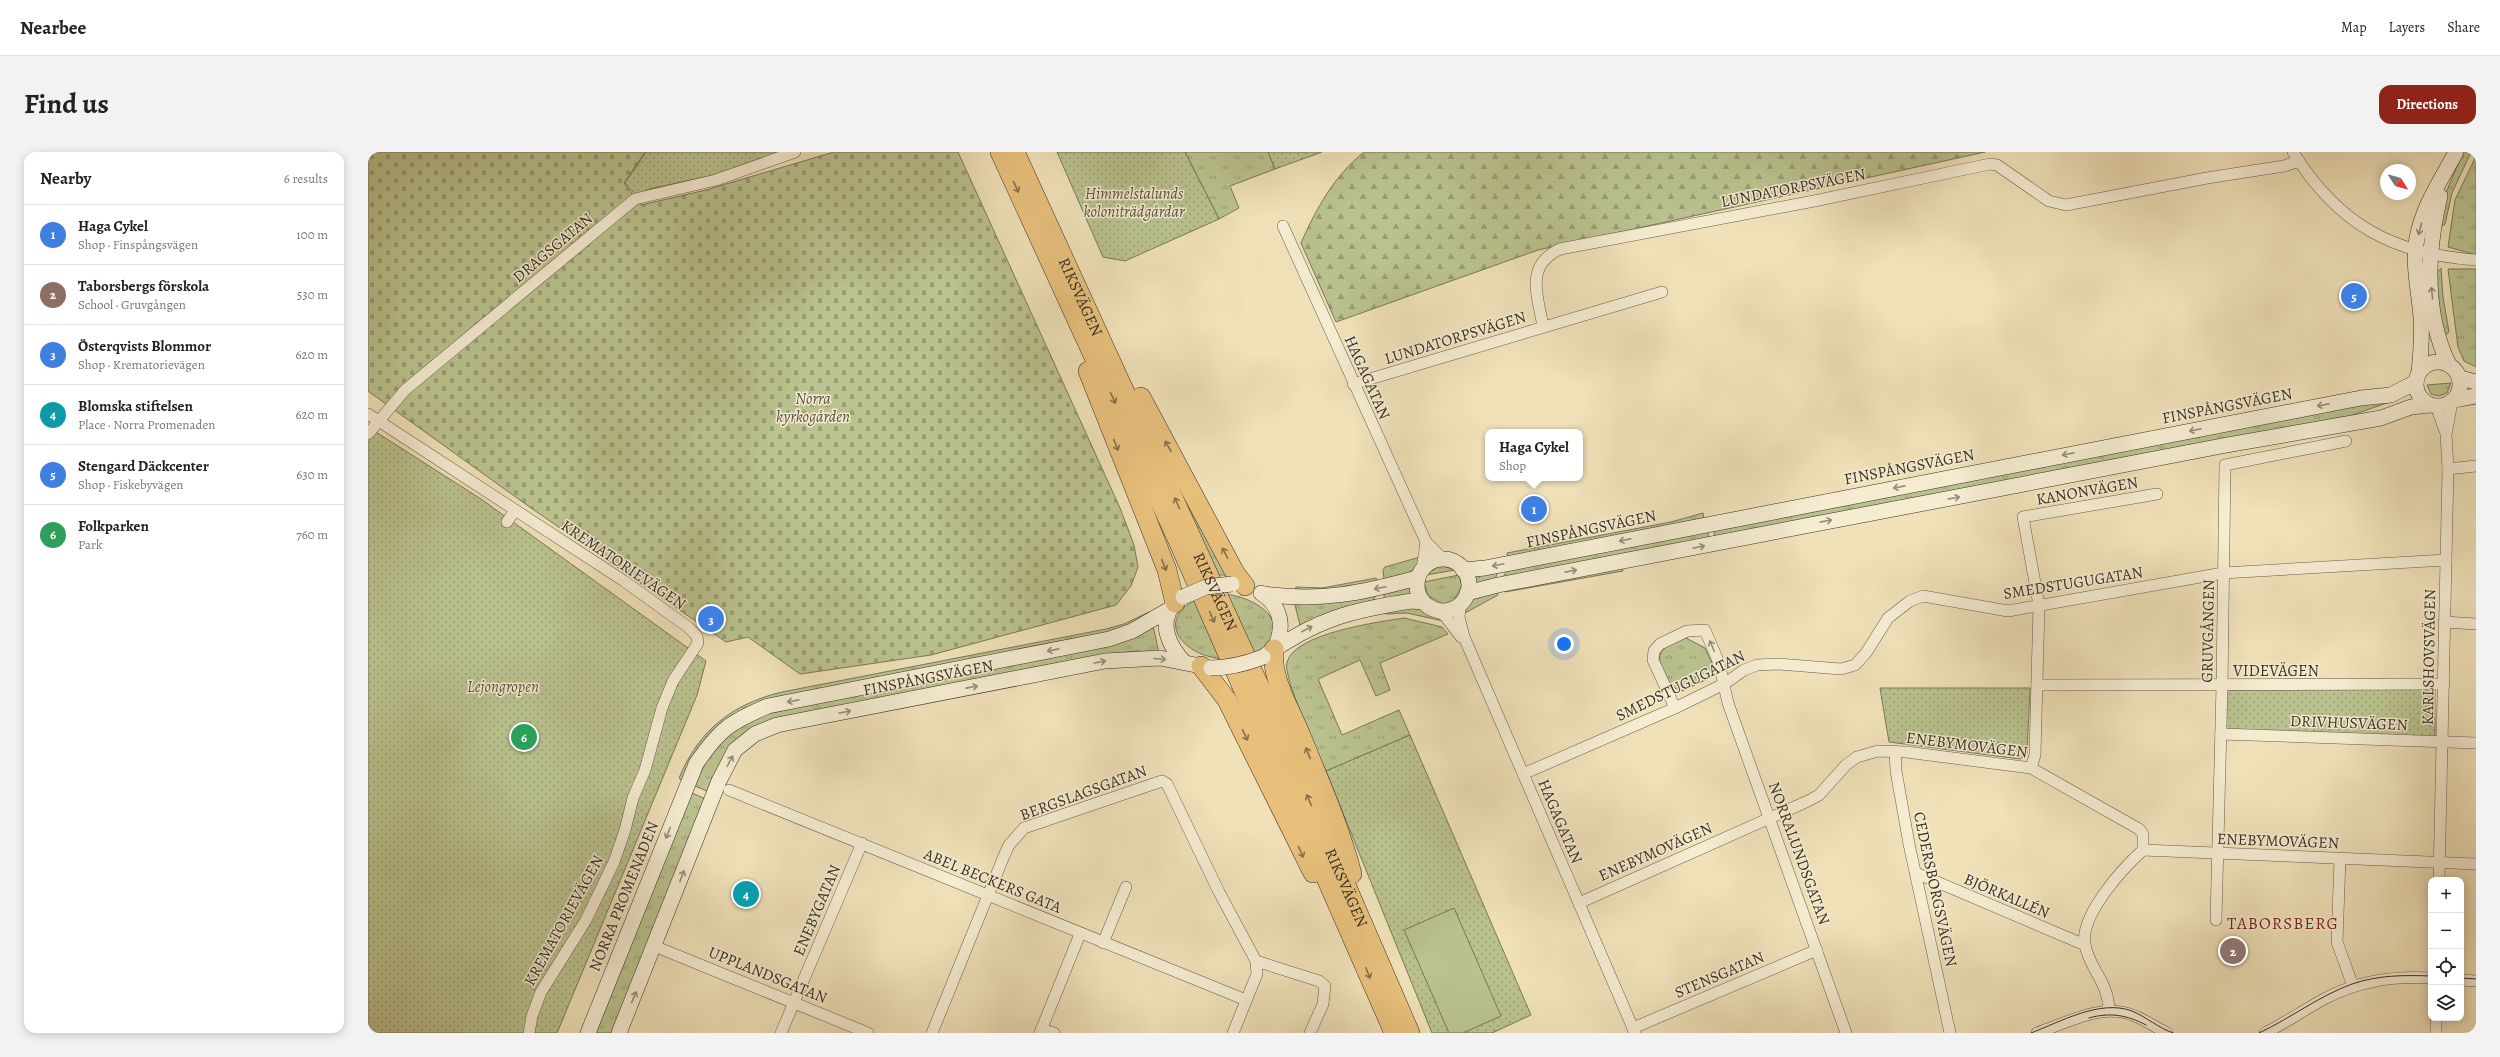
<!DOCTYPE html>
<meta charset="utf-8">
<style>
:root{--surface:#fff;--page:#f2f2f2;--text:#222;--muted:#767676;--line:#e0e0e0;--accent:#8f2418}
body{margin:0;font-family:Alegreya,serif;background:var(--page);color:var(--text)}
.controls{position:absolute;right:12px;bottom:12px;display:grid;overflow:hidden;border-radius:8px;box-shadow:0 2px 10px #0003}
.controls button{width:36px;height:36px;display:grid;place-items:center;padding:0;border:0;border-bottom:1px solid var(--line);background:var(--surface);color:var(--text);font:20px sans-serif}
.compass{position:absolute;left:2012px;top:12px;width:36px;height:36px;border-radius:50%;background:var(--surface);box-shadow:0 2px 10px #0003;rotate:127deg}
.you{position:absolute;left:1196px;top:492px;width:14px;height:14px;margin:-10px;border:3px solid #fff;border-radius:50%;background:#1a73e8;box-shadow:0 0 0 6px #1a73e833}
.badge{display:grid;place-items:center;width:26px;height:26px;border-radius:50%;background:var(--accent);color:#fff;font-size:13px;font-weight:700}
.pin{position:absolute;translate:-50% -50%;border:2px solid #fff;box-shadow:0 1px 4px #0006}
.popup{position:absolute;left:1117px;top:277px;width:98px;height:52px;box-sizing:border-box;display:grid;place-content:center;border-radius:8px;background:var(--surface);filter:drop-shadow(0 1px 3px #0005);font-size:13px;white-space:nowrap;color:var(--muted)}
.popup b{font-size:15px;color:var(--text)}
.popup::after{content:'';position:absolute;left:50%;top:100%;margin-left:-8px;border:8px solid transparent;border-top-color:var(--surface)}
.list{margin:0;padding:0;list-style:none}
h2{display:flex;justify-content:space-between;align-items:center;height:52px;margin:0;padding:0 16px;font-size:17px}
h2 small{font-size:13px;font-weight:400;color:var(--muted)}
.list li{display:grid;grid-template-columns:26px 1fr auto;gap:12px;align-items:center;box-sizing:border-box;height:60px;padding:0 16px;border-top:1px solid var(--line)}
.list b{display:block;font-size:15px;white-space:nowrap}
.list p{margin:0;font-size:13px;white-space:nowrap;color:var(--muted)}
.list em{font-size:13px;font-style:normal;color:var(--muted)}
.icon{flex:none;width:22px;height:22px;fill:none;stroke:currentColor;stroke-width:2;stroke-linecap:round;stroke-linejoin:round}
.map{position:relative;flex:none;width:2108px;height:881px;overflow:hidden;border-radius:12px}
header{display:flex;align-items:center;gap:24px;box-sizing:border-box;height:56px;padding:0 20px;background:var(--surface);border-bottom:1px solid var(--line)}
header strong{font-size:19px}
nav{display:flex;gap:22px;margin-inline-start:auto;font-size:14px}
.intro{display:flex;align-items:center;justify-content:space-between;box-sizing:border-box;height:96px;padding:0 24px}
h1{margin:0;font-size:28px}
.button{padding:10px 18px;border-radius:12px;background:var(--accent);color:#fff;font-size:14px;font-weight:700}
main{display:flex;gap:24px;padding:0 24px}
aside{flex:1;background:var(--surface);border-radius:12px;box-shadow:0 2px 10px #0003}
.map>svg:first-child{display:block}
.grass{fill:url(#grass-tufts);stroke:#79785a}
.forest{fill:url(#forest-firs);stroke:#79785a}
.cemetery{fill:url(#cemetery-stones);stroke:#79785a}
.park{fill:url(#park-dots);stroke:#79785a}
.pitch{fill:#bac38f;stroke:#79785a}
.lines{fill:none;stroke-linecap:round;stroke-linejoin:round}
.street-casing{stroke:#665b4a;stroke-width:12}
.secondary-casing{stroke:#382e25;stroke-width:16}
.highway-casing{stroke:#382e25;stroke-width:20}
.street{stroke:#f5ecd2;stroke-width:11}
.secondary{stroke:#f5ecd2;stroke-width:15}
.highway{stroke:#e8c07c;stroke-width:19}
.tram{stroke:#382e25;stroke-width:1}
.secondary-bridge-casing{stroke:#382e25;stroke-width:16;stroke-linecap:butt}
.secondary-bridge{stroke:#f5ecd2;stroke-width:15}
.oneway{stroke:#87704c}
.oneway2{stroke:#968d7c}
.labels{text-anchor:middle;stroke-width:3;stroke-linejoin:round;paint-order:stroke}
.street-label{font-size:16px;fill:#382e25;stroke:#f5ecd2}
.park-label{font-size:16px;font-style:italic;fill:#585340;stroke:#f5ecd2}
.neighbourhood-label{font-size:17px;letter-spacing:1px;fill:#7a1f14;stroke:#f5ecd2}
</style>
<header>
<strong>Nearbee</strong>
<nav><a>Map</a><a>Layers</a><a>Share</a></nav>
</header>
<div class="intro"><h1>Find us</h1><a class="button">Directions</a></div>
<main>
<aside>
<h2>Nearby<small>6 results</small></h2>
<ul class="list">
<li><span class="badge" style="background:#3f7fe0">1</span><div><b>Haga Cykel</b><p>Shop · Finspångsvägen</p></div><em>100 m</em></li>
<li><span class="badge" style="background:#8d6e63">2</span><div><b>Taborsbergs förskola</b><p>School · Gruvgången</p></div><em>530 m</em></li>
<li><span class="badge" style="background:#3f7fe0">3</span><div><b>Österqvists Blommor</b><p>Shop · Krematorievägen</p></div><em>620 m</em></li>
<li><span class="badge" style="background:#0f9aa8">4</span><div><b>Blomska stiftelsen</b><p>Place · Norra Promenaden</p></div><em>620 m</em></li>
<li><span class="badge" style="background:#3f7fe0">5</span><div><b>Stengard Däckcenter</b><p>Shop · Fiskebyvägen</p></div><em>630 m</em></li>
<li><span class="badge" style="background:#2e9e5b">6</span><div><b>Folkparken</b><p>Park</p></div><em>760 m</em></li>
</ul>
</aside>
<div class="map">
<svg width="2108" height="881" viewBox="0 0 2108 881">
<defs>
<pattern id="grass-tufts" width="24" height="20" patternUnits="userSpaceOnUse"><rect width="24" height="20" fill="#bac38f"/><path d="M3 7l-1-3M5 7V3M7 7l1-3M15 17l-1-3M17 17v-4M19 17l1-3" fill="none" stroke="#989f75"/></pattern>
<pattern id="forest-firs" width="22" height="20" patternUnits="userSpaceOnUse"><rect width="22" height="20" fill="#bac38f"/><path d="M5 1l3.5 6h-7zM16 11l3.5 6h-7z" fill="#989f75"/></pattern>
<pattern id="cemetery-stones" width="16" height="16" patternUnits="userSpaceOnUse"><rect width="16" height="16" fill="#bac38f"/><path d="M2 7V4a2 2 0 0 1 4 0v3zM10 15v-3a2 2 0 0 1 4 0v3z" fill="#989f75"/></pattern>
<pattern id="park-dots" width="8" height="8" patternUnits="userSpaceOnUse"><rect width="8" height="8" fill="#bac38f"/><path d="M2 2h.1M6 6h.1" fill="none" stroke="#989f75" stroke-width="1.8" stroke-linecap="round"/></pattern>
</defs>
<rect width="100%" height="100%" fill="#f0e1b9"/>
<filter id="stains"><feTurbulence type="fractalNoise" baseFrequency=".005" numOctaves="4"/><feColorMatrix values="0 0 0 0 .2 0 0 0 0 .09 0 0 0 0 .02 0 0 0 .5 -.17"/></filter>
<radialGradient id="worn" r=".72"><stop offset=".6" stop-color="#630" stop-opacity="0"/><stop offset="1" stop-color="#630" stop-opacity=".3"/></radialGradient>
<g class="grass">
<path d="M817 0H900L907 17 862 34 871 56 851 67Z"/>
<path d="M2095 0H2103L2084 41 2077 72 2073 75 2077 43Z"/>
<path d="M2108 4V103L2080 95 2087 48Z"/>
<path d="M2073 116 2075 145 2081 180 2074 186 2068 122Z"/>
<path d="M2080 117H2108V215L2096 209 2090 195Z"/>
<path d="M750 206 862 423H848Z"/>
<path d="M2083 231 2079 241 2071 244 2063 242 2059 233Z"/>
<path d="M2014 247H2030L1979 265 1347 386 1345 375Z"/>
<path d="M1335 361 1336 366 1140 408 1139 401 1303 370Z"/>
<path d="M1339 376 1341 387 1134 427 1141 415Z"/>
<path d="M1052 405C1048 423 1032 424 1016 427L1015 418 1017 415Z"/>
<path d="M1072 413 1087 418 1058 423Z"/>
<path d="M1254 416 1255 419 1137 440 1136 437Z"/>
<path d="M1130 417 1127 429 1105 432 1103 421Z"/>
<path d="M1091 423 1094 434 1086 448 1075 452 1060 444 1056 430Z"/>
<path d="M1008 426 1009 429 961 438H927L928 435 954 436Z"/>
<path d="M1043 433 1046 445 1015 450 1017 439Z"/>
<path d="M1129 439 1130 443 1097 461C1098 445 1117 443 1129 439Z"/>
<path d="M1009 440 1004 451C978 457 953 458 933 477L927 453Z"/>
<path d="M857 442C895 446 932 479 883 503Z"/>
<path d="M831 446 859 507C817 507 783 468 831 446Z"/>
<path d="M1045 454 1075 469 1039 461 1018 462 1017 456Z"/>
<path d="M781 460 782 462 767 471 732 482 397 548 363 564 314 629 311 626C331 578 364 552 414 540L738 477 756 472Z"/>
<path d="M1036 466 1074 475 1080 482 1012 511 1022 538 1008 544 992 508 950 527 974 583 1031 558 1042 583 958 619C950 601 914 524 919 510 927 481 1011 470 1036 466Z"/>
<path d="M785 474 791 501 769 499 740 502 400 569 341 640 327 634C341 598 353 589 382 566Z"/>
<path d="M1318 486 1337 496 1347 518 1344 525 1314 539 1300 533C1288 503 1285 498 1318 486Z"/>
<path d="M324 641 338 647 245 881H228Z"/>
</g>
<path class="forest" d="M996 0H1617L1170 98 968 170 933 91C948 57 966 24 996 0Z"/>
<path class="cemetery" d="M0 0H277L256 31 273 53 338 38 466 0H590L752 356 766 393 770 415 763 434 748 453 563 503 432 522 380 485 358 490 163 356 0 239Z"/>
<g class="park">
<path d="M278 0H408L405 4 346 23 281 37 268 43 257 31Z"/>
<path d="M689 0H817L851 67 757 109 735 105Z"/>
<path d="M900 0H954L907 17Z"/>
<path d="M0 275 113 347 338 509 329 543 189 881H0Z"/>
<path d="M1512 536H1662L1659 602 1652 607 1521 590Z"/>
<path d="M2067 537V586L1856 577 1858 538Z"/>
<path d="M1042 583 1163 863 1124 881H1064L958 619Z"/>
</g>
<path class="pitch" d="M1086 756 1133 864 1095 881H1081L1036 778Z"/>
<g class="lines">
<g class="street-casing">
<g id="street">
<path d="M1925 0C1970 72 2024 102 2108 108"/>
<path d="M915 74 1058 390 1075 407"/>
<path d="M1175 175C1170 143 1156 114 1192 97L1446 49 1622 12 1629 13 1681 49 1698 53 1839 26 1916 14 1931 9"/>
<path d="M985 232 1294 140"/>
<path d="M2068 254 2077 279"/>
<path d="M0 262 256 429 320 475 329 484 330 491 305 529 294 556 277 618 265 646 257 678 246 710 218 768 173 840 164 864 161 881"/>
<path d="M0 282 37 238 267 47 348 28 427 0"/>
<path d="M2080 317 2108 314"/>
<path d="M139 370 147 358"/>
<path d="M1054 418 1058 390"/>
<path d="M1093 450 1091 465 1096 485 1267 881"/>
<path d="M1064 456 1077 464 1093 485"/>
<path d="M2076 470 2108 472"/>
<path d="M1669 533 2076 532"/>
<path d="M1307 556 1285 508 1286 499 1292 492 1319 479 1337 478 1351 511 1360 551 1478 881"/>
<path d="M1853 582 2108 591"/>
<path d="M1527 599 1528 619 1541 692 1582 881"/>
<path d="M1663 616 1667 603 1671 453 1655 365 1789 342"/>
<path d="M1155 622 1307 556 1356 532 1376 518 1389 513 1409 512 1473 517 1487 513 1498 501 1520 466 1542 449 1555 444 1640 459 1855 421 2078 408"/>
<path d="M361 638 878 848"/>
<path d="M1972 707 1969 790 1985 834"/>
<path d="M1548 721 1717 793"/>
<path d="M2071 728 2080 317 2078 283 2084 250"/>
<path d="M1211 751 1440 649 1451 643 1478 613 1489 605 1510 599 1538 600 1663 616 1771 677 1775 682V698L2108 712"/>
<path d="M1848 768 1854 534 1857 313 1978 289"/>
<path d="M735 791 758 735"/>
<path d="M286 794 500 881"/>
<path d="M888 809 951 829 957 834 955 852 942 881"/>
<path d="M2093 828 2108 829"/>
<path d="M1741 858C1740 829 1722 818 1717 793 1711 764 1755 716 1775 698"/>
<path d="M1265 876 1449 798"/>
<path d="M673 877 686 881"/>
<path d="M413 881 494 691"/>
<path d="M564 881 636 704 641 693 656 676 794 629 799 632 851 740 888 809 889 822 865 881"/>
<path d="M672 881 712 782"/>
<path d="M1669 881C1698 871 1733 851 1764 863 1776 867 1787 875 1799 881"/>
<path d="M1897 881C1917 871 1936 858 1956 847 1990 829 2024 824 2063 826"/>
<path d="M2068 881V866"/>
</g>
</g>
<g class="secondary-casing">
<g id="secondary">
<path d="M2072 44C2059 99 2056 161 2081 213"/>
<circle cx="2070" cy="232" r="22"/>
<path d="M2051 220C2053 202 2054 183 2053 165 2051 139 2044 111 2049 86 2055 54 2073 28 2088 0"/>
<path d="M2092 226 2108 230"/>
<path d="M2086 248 2108 244"/>
<circle cx="1075" cy="433" r="26"/>
<path d="M1095 418 1117 416 1993 246 2023 243 2048 230"/>
<path d="M893 441C914 454 917 477 906 497"/>
<path d="M1099 441 1130 433 1859 293 2013 266 2043 255 2062 253"/>
<path d="M895 442C952 450 994 441 1049 426"/>
<path d="M805 453C790 472 802 495 816 510"/>
<path d="M898 503C949 467 984 458 1044 449L1055 450"/>
<path d="M220 881 328 612C351 578 362 570 400 554L741 487 764 479 802 457"/>
<path d="M251 881 351 629 367 598 387 582 409 573 737 509 792 506 843 516"/>
</g>
</g>
<g class="highway-casing">
<g id="highway">
<path d="M632 0 811 391 1026 881"/>
<path id="s1" d="M647 0 901 555 1042 881"/>
<path d="M720 219 799 418 807 451"/>
<path d="M773 245 867 421 877 434"/>
<path d="M906 497C902 526 923 558 933 584 951 628 972 675 984 722"/>
<path d="M833 514 859 548 945 721"/>
</g>
</g>
<use href="#street" class="street"/>
<use href="#secondary" class="secondary"/>
<use href="#highway" class="highway"/>
<g class="tram">
<path d="M2093 826 2108 827"/>
<path d="M1721 866C1742 860 1759 863 1778 873"/>
<path d="M1663 881C1692 870 1732 847 1764 859 1778 865 1791 876 1805 881"/>
<path d="M1891 881C1923 866 1951 844 1984 832 2010 823 2036 823 2063 824"/>
</g>
<g class="secondary-bridge-casing">
<g id="secondary-bridge">
<path d="M815 445 838 435 864 432"/>
<path d="M843 516C862 516 877 512 895 505"/>
</g>
</g>
<use href="#secondary-bridge" class="secondary-bridge"/>
</g>
<defs><path id="oneway-shaft" d="M-6 0H5M1.5-3L5.5 0L1.5 3" fill="none" stroke-width="1.6" stroke-linecap="round" stroke-linejoin="round"/></defs>
<g class="oneway">
<use href="#oneway-shaft" transform="translate(648 35) rotate(65)"/>
<use href="#oneway-shaft" transform="translate(745 246) rotate(65)"/>
<use href="#oneway-shaft" transform="translate(748 293) rotate(68)"/>
<use href="#oneway-shaft" transform="translate(800 294) rotate(-119)"/>
<use href="#oneway-shaft" transform="translate(809 351) rotate(-114)"/>
<use href="#oneway-shaft" transform="translate(857 401) rotate(-117)"/>
<use href="#oneway-shaft" transform="translate(796 413) rotate(68)"/>
<use href="#oneway-shaft" transform="translate(844 465) rotate(66)"/>
<use href="#oneway-shaft" transform="translate(877 583) rotate(64)"/>
<use href="#oneway-shaft" transform="translate(940 601) rotate(-111)"/>
<use href="#oneway-shaft" transform="translate(941 648) rotate(-113)"/>
<use href="#oneway-shaft" transform="translate(933 700) rotate(65)"/>
<use href="#oneway-shaft" transform="translate(1000 821) rotate(67)"/>
</g>
<g class="oneway2">
<use href="#oneway-shaft" transform="translate(2052 77) rotate(105)"/>
<use href="#oneway-shaft" transform="translate(2064 141) rotate(-95)"/>
<use href="#oneway-shaft" transform="translate(1955 253) rotate(169)"/>
<use href="#oneway-shaft" transform="translate(1827 278) rotate(169)"/>
<use href="#oneway-shaft" transform="translate(1700 302) rotate(169)"/>
<use href="#oneway-shaft" transform="translate(1531 335) rotate(169)"/>
<use href="#oneway-shaft" transform="translate(1586 346) rotate(-10)"/>
<use href="#oneway-shaft" transform="translate(1458 369) rotate(-11)"/>
<use href="#oneway-shaft" transform="translate(1257 388) rotate(168)"/>
<use href="#oneway-shaft" transform="translate(1331 395) rotate(-11)"/>
<use href="#oneway-shaft" transform="translate(1130 413) rotate(168)"/>
<use href="#oneway-shaft" transform="translate(1203 419) rotate(-11)"/>
<use href="#oneway-shaft" transform="translate(1012 436) rotate(168)"/>
<use href="#oneway-shaft" transform="translate(939 477) rotate(-28)"/>
<use href="#oneway-shaft" transform="translate(1344 494) rotate(-113)"/>
<use href="#oneway-shaft" transform="translate(685 498) rotate(169)"/>
<use href="#oneway-shaft" transform="translate(792 507) rotate(5)"/>
<use href="#oneway-shaft" transform="translate(732 510) rotate(-10)"/>
<use href="#oneway-shaft" transform="translate(604 535) rotate(-11)"/>
<use href="#oneway-shaft" transform="translate(425 549) rotate(169)"/>
<use href="#oneway-shaft" transform="translate(477 560) rotate(-11)"/>
<use href="#oneway-shaft" transform="translate(362 609) rotate(-62)"/>
<use href="#oneway-shaft" transform="translate(300 681) rotate(112)"/>
<use href="#oneway-shaft" transform="translate(314 724) rotate(-69)"/>
<use href="#oneway-shaft" transform="translate(266 845) rotate(-68)"/>
</g>
<g class="labels">
<g class="street-label">
<text transform="translate(1425 35) rotate(-11)" y="6">LUNDATORPSVÄGEN</text>
<text transform="translate(184 95) rotate(-40)" y="6">DRAGSGATAN</text>
<text dy="6" stroke="none"><textPath href="#s1" startOffset="159">RIKSVÄGEN</textPath></text>
<text transform="translate(1087 185) rotate(-17)" y="6">LUNDATORPSVÄGEN</text>
<text transform="translate(1000 225) rotate(66)" y="6">HAGAGATAN</text>
<text transform="translate(1859 253) rotate(-11)" y="6">FINSPÅNGSVÄGEN</text>
<text transform="translate(1541 314) rotate(-11)" y="6">FINSPÅNGSVÄGEN</text>
<text transform="translate(1719 338) rotate(-10)" y="6">KANONVÄGEN</text>
<text transform="translate(1223 376) rotate(-12)" y="6">FINSPÅNGSVÄGEN</text>
<text transform="translate(256 412) rotate(34)" y="6">KREMATORIEVÄGEN</text>
<text transform="translate(1705 430) rotate(-9)" y="6">SMEDSTUGUGATAN</text>
<text dy="6" stroke="none"><textPath href="#s1" startOffset="483">RIKSVÄGEN</textPath></text>
<text transform="translate(1839 479) rotate(-89)" y="6">GRUVGÅNGEN</text>
<text transform="translate(2060 505) rotate(-89)" y="6">KARLSHOVSVÄGEN</text>
<text x="1908" y="524">VIDEVÄGEN</text>
<text transform="translate(560 525) rotate(-11)" y="6">FINSPÅNGSVÄGEN</text>
<text transform="translate(1312 533) rotate(-26)" y="6">SMEDSTUGUGATAN</text>
<text transform="translate(1981 570) rotate(2)" y="6">DRIVHUSVÄGEN</text>
<text transform="translate(1599 592) rotate(7)" y="6">ENEBYMOVÄGEN</text>
<text transform="translate(715 640) rotate(-20)" y="6">BERGSLAGSGATAN</text>
<text transform="translate(1193 669) rotate(67)" y="6">HAGAGATAN</text>
<text transform="translate(1910 688) rotate(2)" y="6">ENEBYMOVÄGEN</text>
<text transform="translate(1287 699) rotate(-24)" y="6">ENEBYMOVÄGEN</text>
<text transform="translate(1432 701) rotate(70)" y="6">NORRALUNDSGATAN</text>
<text transform="translate(625 728) rotate(22)" y="6">ABEL BECKERS GATA</text>
<text dy="6" stroke="none"><textPath href="#s1" startOffset="807">RIKSVÄGEN</textPath></text>
<text transform="translate(1568 737) rotate(78)" y="6">CEDERSBORGSVÄGEN</text>
<text transform="translate(1639 743) rotate(23)" y="6">BJÖRKALLÉN</text>
<text transform="translate(255 744) rotate(-68)" y="6">NORRA PROMENADEN</text>
<text transform="translate(448 758) rotate(-67)" y="6">ENEBYGATAN</text>
<text transform="translate(195 768) rotate(-61)" y="6">KREMATORIEVÄGEN</text>
<text transform="translate(400 822) rotate(22)" y="6">UPPLANDSGATAN</text>
<text transform="translate(1351 822) rotate(-23)" y="6">STENSGATAN</text>
</g>
<g class="park-label">
<text x="766" y="47">Himmelstalunds<tspan x="766" dy="18">koloniträdgårdar</tspan></text>
<text x="445" y="252">Norra<tspan x="445" dy="18">kyrkogården</tspan></text>
<text x="135" y="540">Lejongropen</text>
</g>
<g class="neighbourhood-label">
<text x="1915" y="777">TABORSBERG</text>
</g>
</g>
<rect width="100%" height="100%" filter="url(#stains)"/>
<rect width="100%" height="100%" fill="url(#worn)"/>
</svg>
<div class="controls">
<button>+</button>
<button>−</button>
<button><svg class="icon" aria-label="locate" viewBox="0 0 24 24"><circle cx="12" cy="12" r="6"/><path d="M12 2v4M12 18v4M2 12h4M18 12h4"/></svg></button>
<button><svg class="icon" aria-label="layers" viewBox="0 0 24 24"><path d="M12 4l9 5-9 5-9-5zM3 14l9 5 9-5"/></svg></button>
</div>
<svg class="compass" viewBox="-18 -18 36 36"><path d="M0-13l5 13h-10z" fill="#e53935"/><path d="M0 13l5-13h-10z" fill="#767676"/></svg>
<div class="you"></div>
<div class="pin badge" style="left:1166px;top:357px;background:#3f7fe0">1</div>
<div class="popup"><b>Haga Cykel</b>Shop</div>
<div class="pin badge" style="left:1865px;top:799px;background:#8d6e63">2</div>
<div class="pin badge" style="left:343px;top:467px;background:#3f7fe0">3</div>
<div class="pin badge" style="left:378px;top:742px;background:#0f9aa8">4</div>
<div class="pin badge" style="left:1986px;top:144px;background:#3f7fe0">5</div>
<div class="pin badge" style="left:156px;top:585px;background:#2e9e5b">6</div>
</div>
</main>
